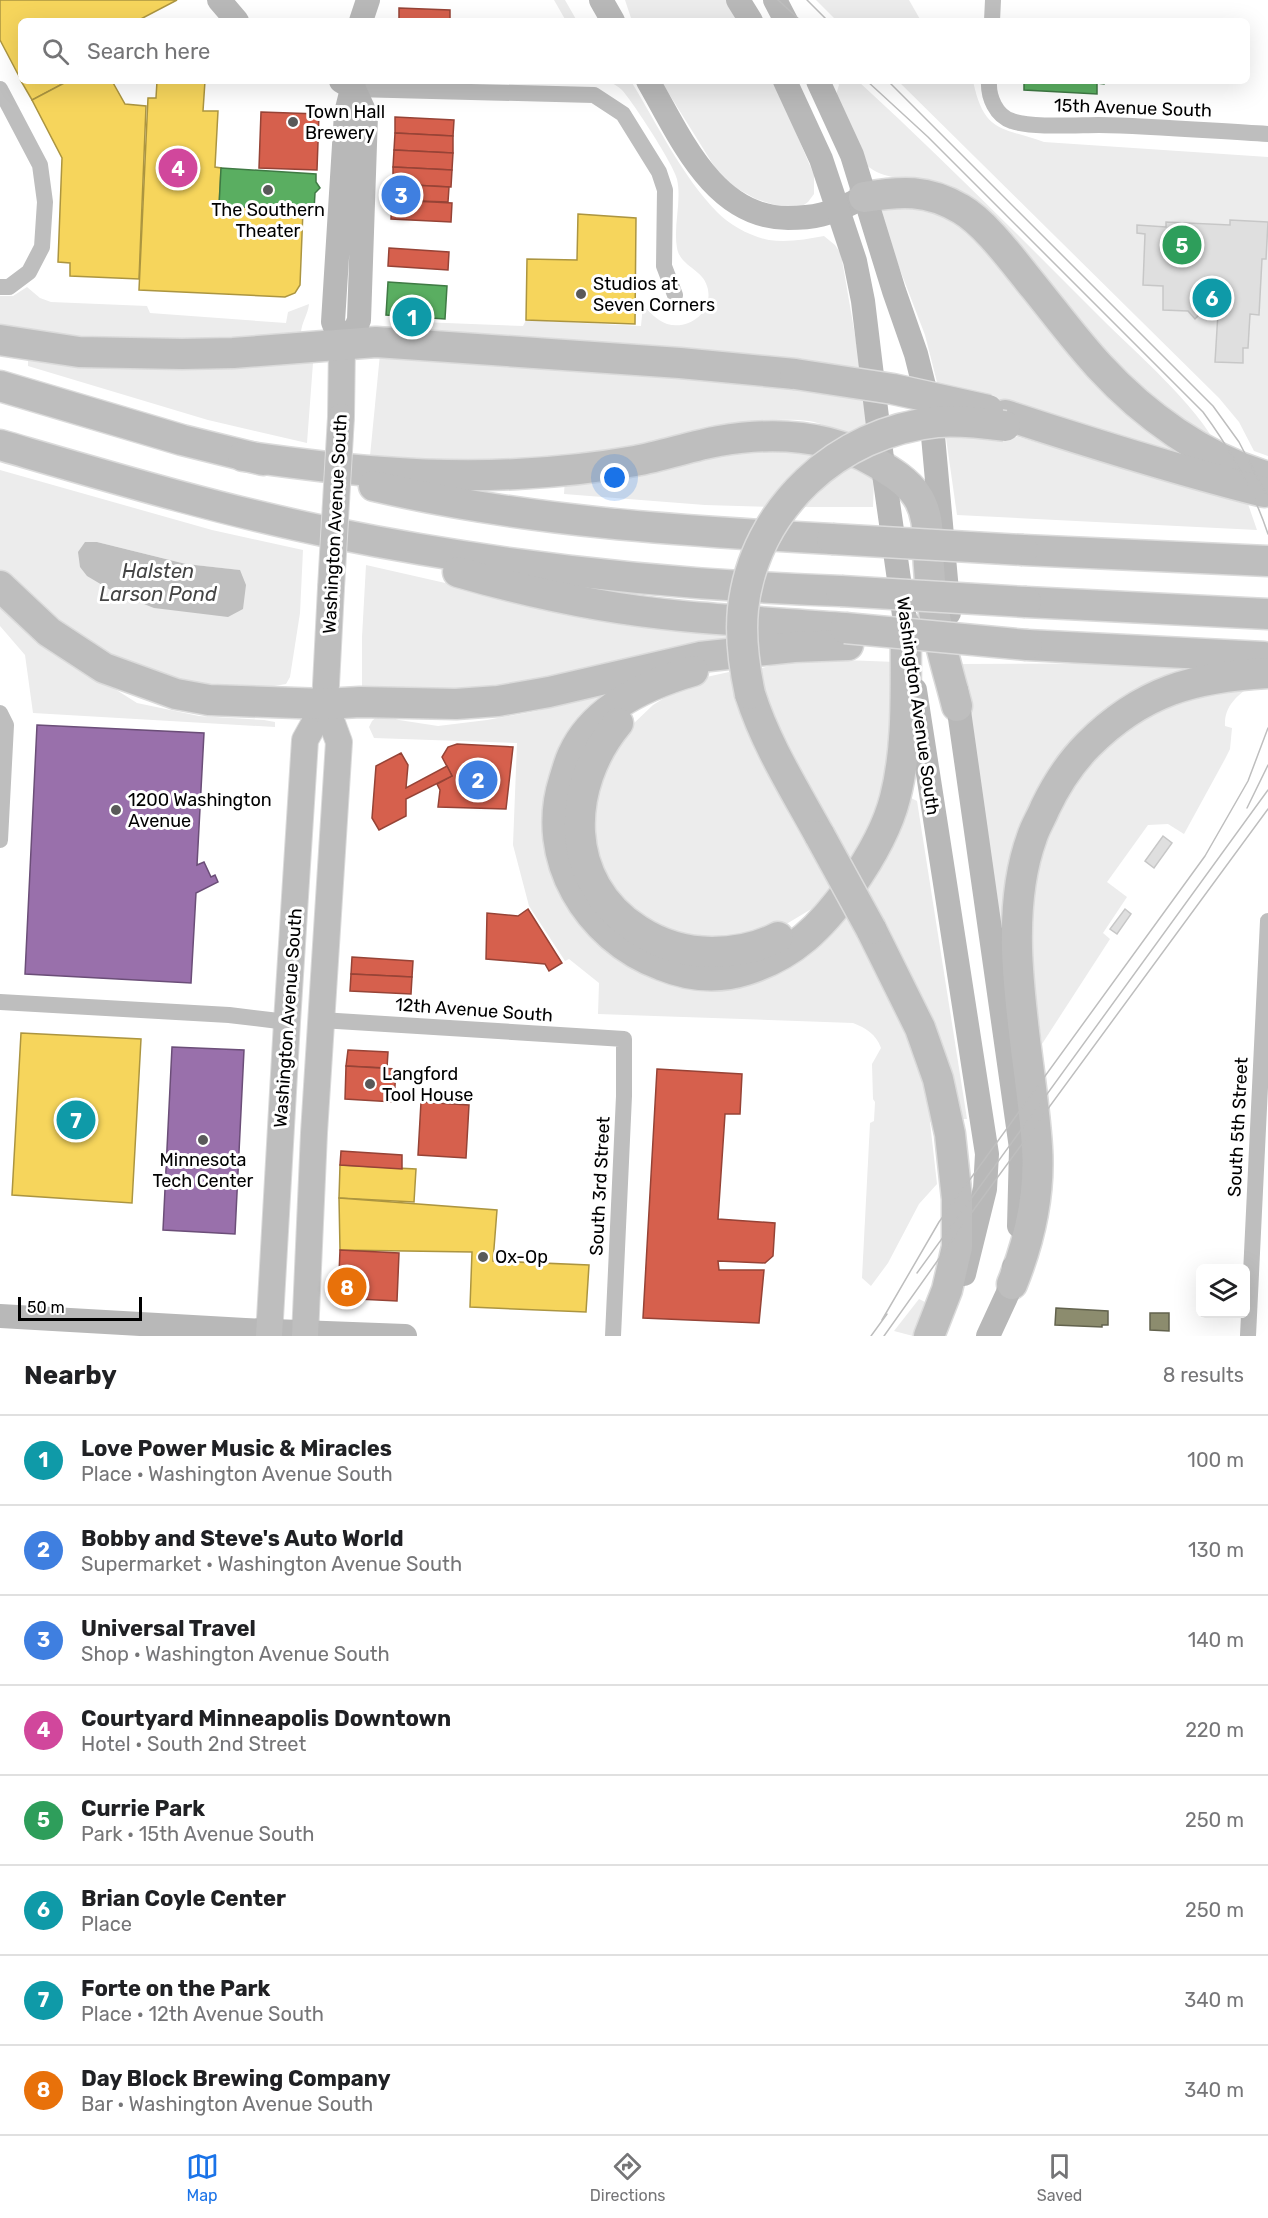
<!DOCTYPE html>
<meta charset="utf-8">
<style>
:root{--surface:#fff;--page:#f2f2f2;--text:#202124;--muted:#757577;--line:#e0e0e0;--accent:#1a73e8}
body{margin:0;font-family:Rubik,sans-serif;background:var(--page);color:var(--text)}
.controls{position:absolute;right:18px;bottom:18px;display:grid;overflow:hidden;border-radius:9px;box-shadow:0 6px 24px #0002}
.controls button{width:54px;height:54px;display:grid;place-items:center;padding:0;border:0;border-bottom:2px solid var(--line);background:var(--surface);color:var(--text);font:30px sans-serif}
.scale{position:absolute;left:18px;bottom:15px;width:124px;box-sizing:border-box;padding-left:6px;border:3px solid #000;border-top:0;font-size:16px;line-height:21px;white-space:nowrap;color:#000;-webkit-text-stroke:4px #fff;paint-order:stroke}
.you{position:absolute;left:615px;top:478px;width:21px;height:21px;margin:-15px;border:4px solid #fff;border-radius:50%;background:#1a73e8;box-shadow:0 0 0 9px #1a73e833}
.badge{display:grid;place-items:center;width:39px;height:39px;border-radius:50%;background:var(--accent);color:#fff;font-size:20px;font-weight:700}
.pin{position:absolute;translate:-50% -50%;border:3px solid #fff;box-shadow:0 2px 6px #0006}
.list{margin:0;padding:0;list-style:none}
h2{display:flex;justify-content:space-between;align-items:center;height:78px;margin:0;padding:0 24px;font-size:26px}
h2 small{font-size:20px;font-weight:400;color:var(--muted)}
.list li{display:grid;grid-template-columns:39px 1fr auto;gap:18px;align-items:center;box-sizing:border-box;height:90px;padding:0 24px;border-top:2px solid var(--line)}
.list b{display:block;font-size:22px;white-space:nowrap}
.list p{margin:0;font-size:20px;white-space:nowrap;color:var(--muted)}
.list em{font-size:20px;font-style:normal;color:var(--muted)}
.icon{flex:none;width:33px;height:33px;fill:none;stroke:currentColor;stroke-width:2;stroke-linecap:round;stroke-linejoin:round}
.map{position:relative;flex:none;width:1268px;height:1336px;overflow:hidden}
.search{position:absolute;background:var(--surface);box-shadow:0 6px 24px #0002;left:18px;right:18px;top:18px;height:66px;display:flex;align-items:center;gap:15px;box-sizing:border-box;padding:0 21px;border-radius:9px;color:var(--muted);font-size:22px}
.sheet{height:798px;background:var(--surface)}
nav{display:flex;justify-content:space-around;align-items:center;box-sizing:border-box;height:84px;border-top:2px solid var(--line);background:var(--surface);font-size:16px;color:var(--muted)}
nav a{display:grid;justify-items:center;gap:3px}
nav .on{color:var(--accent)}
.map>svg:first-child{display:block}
.green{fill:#ececec;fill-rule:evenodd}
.water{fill:#bfbfbf}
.homes{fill:#f6d55c;stroke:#ac9540;stroke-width:1.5}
.shops{fill:#d6604d;stroke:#964336;stroke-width:1.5}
.offices{fill:#9970ab;stroke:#6b4e78;stroke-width:1.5}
.public{fill:#5aae61;stroke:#3f7a44;stroke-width:1.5}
.industry{fill:#8c8c6e;stroke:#62624d;stroke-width:1.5}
.building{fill:#dfdfdf;stroke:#c7c7c7;stroke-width:1.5}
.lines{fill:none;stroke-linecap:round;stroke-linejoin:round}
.primary-casing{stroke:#dbdbdb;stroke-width:28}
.highway-casing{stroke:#dbdbdb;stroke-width:33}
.street{stroke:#bebebe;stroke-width:16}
.secondary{stroke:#b8b8b8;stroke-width:24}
.primary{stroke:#bebebe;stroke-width:26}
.highway{stroke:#bebebe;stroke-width:30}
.tram{stroke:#bebebe;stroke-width:1.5}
.primary-bridge-casing{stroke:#dbdbdb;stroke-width:28;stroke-linecap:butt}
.highway-bridge-casing{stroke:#dbdbdb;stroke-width:33;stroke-linecap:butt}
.primary-bridge{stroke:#bebebe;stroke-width:26}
.highway-bridge{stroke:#bebebe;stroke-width:30}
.poi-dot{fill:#595959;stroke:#fff;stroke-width:2}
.labels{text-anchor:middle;stroke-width:6;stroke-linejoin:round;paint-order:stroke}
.street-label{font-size:18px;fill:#000;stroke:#fff}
.poi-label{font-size:18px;fill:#000;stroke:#fff;text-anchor:start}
.water-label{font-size:20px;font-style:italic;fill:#444;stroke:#fff}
</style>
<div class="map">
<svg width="1268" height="1336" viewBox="0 0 1268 1336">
<rect width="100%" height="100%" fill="#fff"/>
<g class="green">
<path d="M554 0H565L577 21H566Z"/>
<path d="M625 0H727L743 21H632Z"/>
<path d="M816 0H909L921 21H837Z"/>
<path d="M607 81H631C657 124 682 176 717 212 729 225 752 237 769 240 788 243 806 239 824 236L835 245 841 254 861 370 396 335 395 321 523 326 526 320 641 326 643 305C650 312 656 320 667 324 690 331 715 310 707 286 702 269 680 266 677 248 673 225 682 202 677 179 674 165 633 102 622 90 618 86 612 83 607 81Z"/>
<path d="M661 81H774L814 175V194L808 202 801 207 775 205 756 199 736 188 719 174Z"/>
<path d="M837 81H858C941 157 1020 237 1100 317 1136 353 1196 404 1219 449L1187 432 923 180C900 177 881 180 863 162L835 98 839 85Z"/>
<path d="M898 81H973C984 133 1001 127 1044 142L1268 157V456L1254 451 1239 422 1219 398Z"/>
<path d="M880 201 953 215 1206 468 939 390 925 335 884 228Z"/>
<path d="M27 287 40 298 51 302 147 306 150 313 286 323 288 312 309 304C308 316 298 327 302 339L214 348 0 336V296H13Z"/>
<path d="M380 354 612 371 865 396 869 426 847 438C835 431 823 423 809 421 775 417 731 424 698 429L699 436 646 448 493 468 370 456Z"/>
<path d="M305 356 313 363 307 443 208 420 28 366V359L99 368 182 367Z"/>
<path d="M945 431 1008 434 1248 504 1257 530 957 515Z"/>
<path d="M744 450 801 451 819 456 768 507 705 505 564 494 565 478Z"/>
<path d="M845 463 874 479 873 507H797Z"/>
<path d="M0 470 212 530 303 550 300 613 290 677 286 684 262 688 213 687 179 682 94 650 0 572ZM97 542 186 564 239 570 114 592Z"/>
<path d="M366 565 507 597 726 630V648L511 689H362V637Z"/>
<path d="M0 601 58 653 137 703 199 716 264 720 275 722V727L33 713 25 655 0 626Z"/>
<path d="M818 659 896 662 894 775 850 873 776 740 754 670 778 664Z"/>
<path d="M1196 663 1198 674 1081 740 1011 930 1001 931 959 664Z"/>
<path d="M729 672 743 721 836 889 818 905 773 932 687 943 623 910 610 894 589 831 601 768 632 725 653 705 677 690 702 678Z"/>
<path d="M1251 686C1236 696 1224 707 1225 726L1232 728 1230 749 1225 759 1184 834 1168 824 1148 825 1107 882 1127 897 1103 933 1110 939 1042 1044 1025 921 1039 841 1084 762 1167 698Z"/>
<path d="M605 692 609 702 552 815 688 979 846 908 901 1009 939 1118 930 1122 937 1184 919 1204 888 1263 871 1286 862 1278 870 1123 874 1121 875 1102 873 1099 872 1064 881 1048C876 1034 866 1028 853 1023L598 1014 599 983 569 959 565 961 529 906 513 845 517 743 374 738 369 727 372 721 380 714 399 720 438 726 487 720 537 711Z"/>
<path d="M911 798 917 801 967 1119H959L861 891 904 802Z"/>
<path d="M919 1299 925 1302 913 1336 894 1331Z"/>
</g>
<path class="water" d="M85 542H97L186 564 240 570 246 585 243 609 228 617 154 608 114 592 87 576 80 567 78 552Z"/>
<g class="homes">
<path d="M0 0H177L137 21H21V80L0 40Z"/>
<path d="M21 81H68L32 100Z"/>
<path d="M68 81H112L125 104 146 106 139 279 70 276V263L58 262 62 158 32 100Z"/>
<path d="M157 81H205L203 111H218L215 167 221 168 219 206 303 210 300 285 295 293 285 297 139 290 148 98H156Z"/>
<path d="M578 214 636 218 635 324 526 320 527 259 577 260Z"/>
<path d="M21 1033 141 1039 132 1203 12 1195Z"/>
<path d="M340 1165 416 1169 414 1202 339 1198Z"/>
<path d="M339 1198 497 1210 493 1261 589 1265 586 1312 470 1307 472 1252 340 1250Z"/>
</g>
<g class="shops">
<path d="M399 8 450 10V21H399Z"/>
<path d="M261 112 319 114 317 170 259 168Z"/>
<path d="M395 117 454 120 453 136 395 133Z"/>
<path d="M395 133 453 136V153L394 150Z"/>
<path d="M394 150 453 153 452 170 393 167Z"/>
<path d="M393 167 452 170 451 187 393 184Z"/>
<path d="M393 184 449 187 448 202 392 200Z"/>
<path d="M392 200 452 203 451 222 391 219Z"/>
<path d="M389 248 449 252 448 270 388 266Z"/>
<path d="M457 744 513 747 506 809 438 807 440 790 437 784 452 776 442 757 448 747Z"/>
<path d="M401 753 408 765 406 788 447 766 452 776 406 799V816L379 830 372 818 376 766Z"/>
<path d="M528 909 562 963 549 971 545 964 486 959 487 913 518 916Z"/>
<path d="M352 957 413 961 412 977 351 974Z"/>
<path d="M351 974 412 977 411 994 350 991Z"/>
<path d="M348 1050 388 1052 387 1068 346 1066Z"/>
<path d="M346 1066 396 1069 394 1102 345 1099Z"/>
<path d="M657 1069 742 1074 740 1114H725L718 1219 775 1223 773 1256 765 1263 718 1261 719 1270H764L759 1323 643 1318Z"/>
<path d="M421 1102 469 1105 466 1158 418 1155Z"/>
<path d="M341 1151 402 1155V1169L340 1165Z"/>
<path d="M340 1250 399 1253 397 1301 338 1298Z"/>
</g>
<g class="offices">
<path d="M37 725 204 733 197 865 204 862 211 877 215 875 218 882 196 893 191 983 25 974Z"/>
<path d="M172 1047 244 1050 235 1234 163 1230Z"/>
</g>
<g class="public">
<path d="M1024 81H1104V84L1097 83V94L1024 90Z"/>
<path d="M221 168 316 174V182L320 188 315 193 314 210 219 206Z"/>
<path d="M388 282 447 286 445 319 386 315Z"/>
</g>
<g class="industry">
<path d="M1056 1308 1108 1311V1325H1102V1327L1055 1325Z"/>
<path d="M1150 1313H1169V1331L1150 1330Z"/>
</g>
<g class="building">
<path d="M1230 220 1268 222 1266 259H1262L1259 315 1250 314 1248 348H1243V363L1215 362 1218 313 1202 312 1195 319 1188 311 1163 310V286L1143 285 1145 234 1137 233V225L1166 227V222L1230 225Z"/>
<path d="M1163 836 1172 843 1154 868 1145 861Z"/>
<path d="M1125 909 1131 914 1117 934 1110 929Z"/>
</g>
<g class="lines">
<g class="primary-casing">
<g id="primary">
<path d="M341 417 342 344"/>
<path d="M269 1336 287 1022 305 740 325 704"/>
<path d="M305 1336 314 1133 339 742 325 704 331 588"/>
</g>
</g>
<g class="highway-casing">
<g id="highway">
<path d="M864 197C901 191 927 189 961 209 987 224 1015 264 1035 288 1056 314 1076 341 1099 366 1144 415 1203 458 1268 477"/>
<path d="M0 340 79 352 182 354 233 353 376 342 680 363 795 374"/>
<path d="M0 386 182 440 263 460"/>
<path d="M1005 415C1091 443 1176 470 1264 492"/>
<path d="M0 445C110 477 220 510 333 533 500 567 670 585 841 591"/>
<path d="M243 456C333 469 426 479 517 474 556 472 596 468 635 461 663 456 691 446 719 441 772 432 828 434 875 462 890 471 907 481 917 496 931 517 927 543 929 567 930 585 932 604 936 622 941 650 950 678 957 706"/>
<path d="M374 486C524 521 679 531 832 539"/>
<path d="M1023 550 1268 561"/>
<path d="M458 572C530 593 606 609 682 616 736 621 791 624 845 628"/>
<path d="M0 586 49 632 104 668 176 694 209 700 325 704 360 702 456 704 498 701 549 692 700 657 794 647 848 645"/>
<path d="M1026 602 1268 614"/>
<path d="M1027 645 1264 657"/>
<path d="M693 671C648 684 594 708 573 754 569 762 567 771 564 780 539 858 588 938 661 965 688 976 718 979 746 970 794 955 822 926 850 887 869 860 887 830 895 798 909 743 905 683 906 626"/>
<path d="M750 694C766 745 795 790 820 836"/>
<path d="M618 723C565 787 563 882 638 930 661 945 685 952 712 952 735 952 757 948 778 937"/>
<path d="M871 929 920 1028 938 1079 950 1134 957 1199V1247L947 1290 929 1336"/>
<path d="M1012 1284C1029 1242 1040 1193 1037 1147 1031 1051 998 930 1032 837 1035 827 1041 818 1045 808 1056 785 1070 763 1088 745 1142 691 1194 677 1268 673"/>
</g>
</g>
<g class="street">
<path d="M992 21 993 0"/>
<path d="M989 81C988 97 996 116 1012 121 1032 128 1077 125 1099 125 1155 126 1212 131 1268 134"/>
<path d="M0 89 40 165 45 202 42 247 29 272 9 287H0"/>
<path d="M354 89 594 95 623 114 659 172 665 190 664 266 675 295"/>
<path d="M0 713 6 725 0 840"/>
<path d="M0 1002 229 1015 287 1022"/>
<path d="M321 1020 624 1039V1096L613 1336"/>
<path d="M1248 1336 1268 921"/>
</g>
<g class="secondary">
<path d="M219 0 237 21"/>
<path d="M601 0 613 21"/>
<path d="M738 0 751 21"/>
<path d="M775 0 786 21"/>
<path d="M361 21 368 0"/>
<path d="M341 81 354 89 366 115 359 320 354 332 342 344 333 322 346 113 354 81"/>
<path d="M648 81C680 136 713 218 788 218 814 218 830 214 854 202"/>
<path d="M785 81 821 159 855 261 863 301 883 467 908 643"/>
<path d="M818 81 852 155 894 291 916 354 931 414 949 613"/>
<path d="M915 690 987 1154 985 1189 964 1274"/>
<path d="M956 690 1021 1148 1019 1226"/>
<path d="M0 1316 245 1330 405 1336"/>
<path d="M988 1336 1012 1284 1014 1267"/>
</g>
<use href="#primary" class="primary"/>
<use href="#highway" class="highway"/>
<g class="tram">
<path d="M778 0 801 21"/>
<path d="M807 0 828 21"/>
<path d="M867 81 928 137 1203 412C1231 450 1253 489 1268 534"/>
<path d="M888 81 1213 406 1239 442 1268 498"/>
<path d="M1247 808 1268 765"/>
<path d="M917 1273 1268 790"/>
<path d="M882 1320 939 1222 1205 856 1248 781 1268 728"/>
<path d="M871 1336 887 1314"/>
<path d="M884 1336 975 1208 1268 809"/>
</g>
<g class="primary-bridge-casing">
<path id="primary-bridge" d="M331 588 341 417"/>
</g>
<g class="highway-bridge-casing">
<g id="highway-bridge">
<path d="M795 374 893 389 988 410"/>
<path d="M832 539 1023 550"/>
<path d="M841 591 1026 602"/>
<path d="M845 628 1027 645"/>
<path d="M750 694C744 666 740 638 743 609 754 508 838 432 937 422 960 420 983 423 1005 426"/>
<path d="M820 836 871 929"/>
</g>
</g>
<use href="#primary-bridge" class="primary-bridge"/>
<use href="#highway-bridge" class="highway-bridge"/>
</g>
<g class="poi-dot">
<circle cx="293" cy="122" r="6"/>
<circle cx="268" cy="190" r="6"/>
<circle cx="581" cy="294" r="6"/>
<circle cx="116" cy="810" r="6"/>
<circle cx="370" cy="1084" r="6"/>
<circle cx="203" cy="1140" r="6"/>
<circle cx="483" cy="1257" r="6"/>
</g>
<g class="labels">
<g class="street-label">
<text transform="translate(1133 108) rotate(2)" y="6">15th Avenue South</text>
<text transform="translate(335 524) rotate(-87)" y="6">Washington Avenue South</text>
<text transform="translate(918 706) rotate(82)" y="6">Washington Avenue South</text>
<text transform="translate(474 1010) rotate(4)" y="6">12th Avenue South</text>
<text transform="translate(288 1018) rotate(-86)" y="6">Washington Avenue South</text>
<text transform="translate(1238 1127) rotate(-87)" y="6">South 5th Street</text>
<text transform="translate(600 1186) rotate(-87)" y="6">South 3rd Street</text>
</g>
<g class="poi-label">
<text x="305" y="118">Town Hall<tspan x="305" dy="21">Brewery</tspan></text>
<text x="268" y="216" text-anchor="middle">The Southern<tspan x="268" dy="21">Theater</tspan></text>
<text x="593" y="290">Studios at<tspan x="593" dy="21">Seven Corners</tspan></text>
<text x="128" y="806">1200 Washington<tspan x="128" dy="21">Avenue</tspan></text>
<text x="382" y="1080">Langford<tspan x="382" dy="21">Tool House</tspan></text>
<text x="203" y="1166" text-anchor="middle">Minnesota<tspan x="203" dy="21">Tech Center</tspan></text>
<text x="495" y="1263">Ox-Op</text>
</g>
<g class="water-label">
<text x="158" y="578">Halsten<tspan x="158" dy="23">Larson Pond</tspan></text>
</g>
</g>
</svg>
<div class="controls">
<button><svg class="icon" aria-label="layers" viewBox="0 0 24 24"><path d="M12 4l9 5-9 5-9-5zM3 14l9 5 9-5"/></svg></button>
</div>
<div class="scale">50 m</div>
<div class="you"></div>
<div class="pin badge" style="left:412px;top:317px;background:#0f9aa8">1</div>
<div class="pin badge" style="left:478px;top:780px;background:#3f7fe0">2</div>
<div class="pin badge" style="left:401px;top:195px;background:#3f7fe0">3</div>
<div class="pin badge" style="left:178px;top:168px;background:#d1479c">4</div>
<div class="pin badge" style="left:1182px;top:245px;background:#2e9e5b">5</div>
<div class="pin badge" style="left:1212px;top:298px;background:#0f9aa8">6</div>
<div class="pin badge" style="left:76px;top:1120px;background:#0f9aa8">7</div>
<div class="pin badge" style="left:347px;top:1287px;background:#e8710a">8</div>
<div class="search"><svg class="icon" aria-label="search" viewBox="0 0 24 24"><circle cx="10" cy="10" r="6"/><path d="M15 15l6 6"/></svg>Search here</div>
</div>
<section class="sheet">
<h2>Nearby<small>8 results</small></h2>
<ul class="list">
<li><span class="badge" style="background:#0f9aa8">1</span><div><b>Love Power Music &amp; Miracles</b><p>Place · Washington Avenue South</p></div><em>100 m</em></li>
<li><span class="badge" style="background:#3f7fe0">2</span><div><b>Bobby and Steve's Auto World</b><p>Supermarket · Washington Avenue South</p></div><em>130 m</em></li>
<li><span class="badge" style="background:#3f7fe0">3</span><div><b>Universal Travel</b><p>Shop · Washington Avenue South</p></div><em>140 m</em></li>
<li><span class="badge" style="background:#d1479c">4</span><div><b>Courtyard Minneapolis Downtown</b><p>Hotel · South 2nd Street</p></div><em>220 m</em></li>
<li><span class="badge" style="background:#2e9e5b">5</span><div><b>Currie Park</b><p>Park · 15th Avenue South</p></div><em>250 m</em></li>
<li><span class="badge" style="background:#0f9aa8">6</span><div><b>Brian Coyle Center</b><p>Place</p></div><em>250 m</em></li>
<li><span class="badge" style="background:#0f9aa8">7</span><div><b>Forte on the Park</b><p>Place · 12th Avenue South</p></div><em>340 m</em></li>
<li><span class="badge" style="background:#e8710a">8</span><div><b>Day Block Brewing Company</b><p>Bar · Washington Avenue South</p></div><em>340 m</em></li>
</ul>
</section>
<nav>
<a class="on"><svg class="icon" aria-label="map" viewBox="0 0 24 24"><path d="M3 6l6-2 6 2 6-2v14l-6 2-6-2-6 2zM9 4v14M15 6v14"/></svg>Map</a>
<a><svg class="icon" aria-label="directions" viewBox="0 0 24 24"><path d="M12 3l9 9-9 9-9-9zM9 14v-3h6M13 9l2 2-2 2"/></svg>Directions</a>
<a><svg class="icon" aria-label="saved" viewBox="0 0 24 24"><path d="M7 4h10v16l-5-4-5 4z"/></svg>Saved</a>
</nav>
